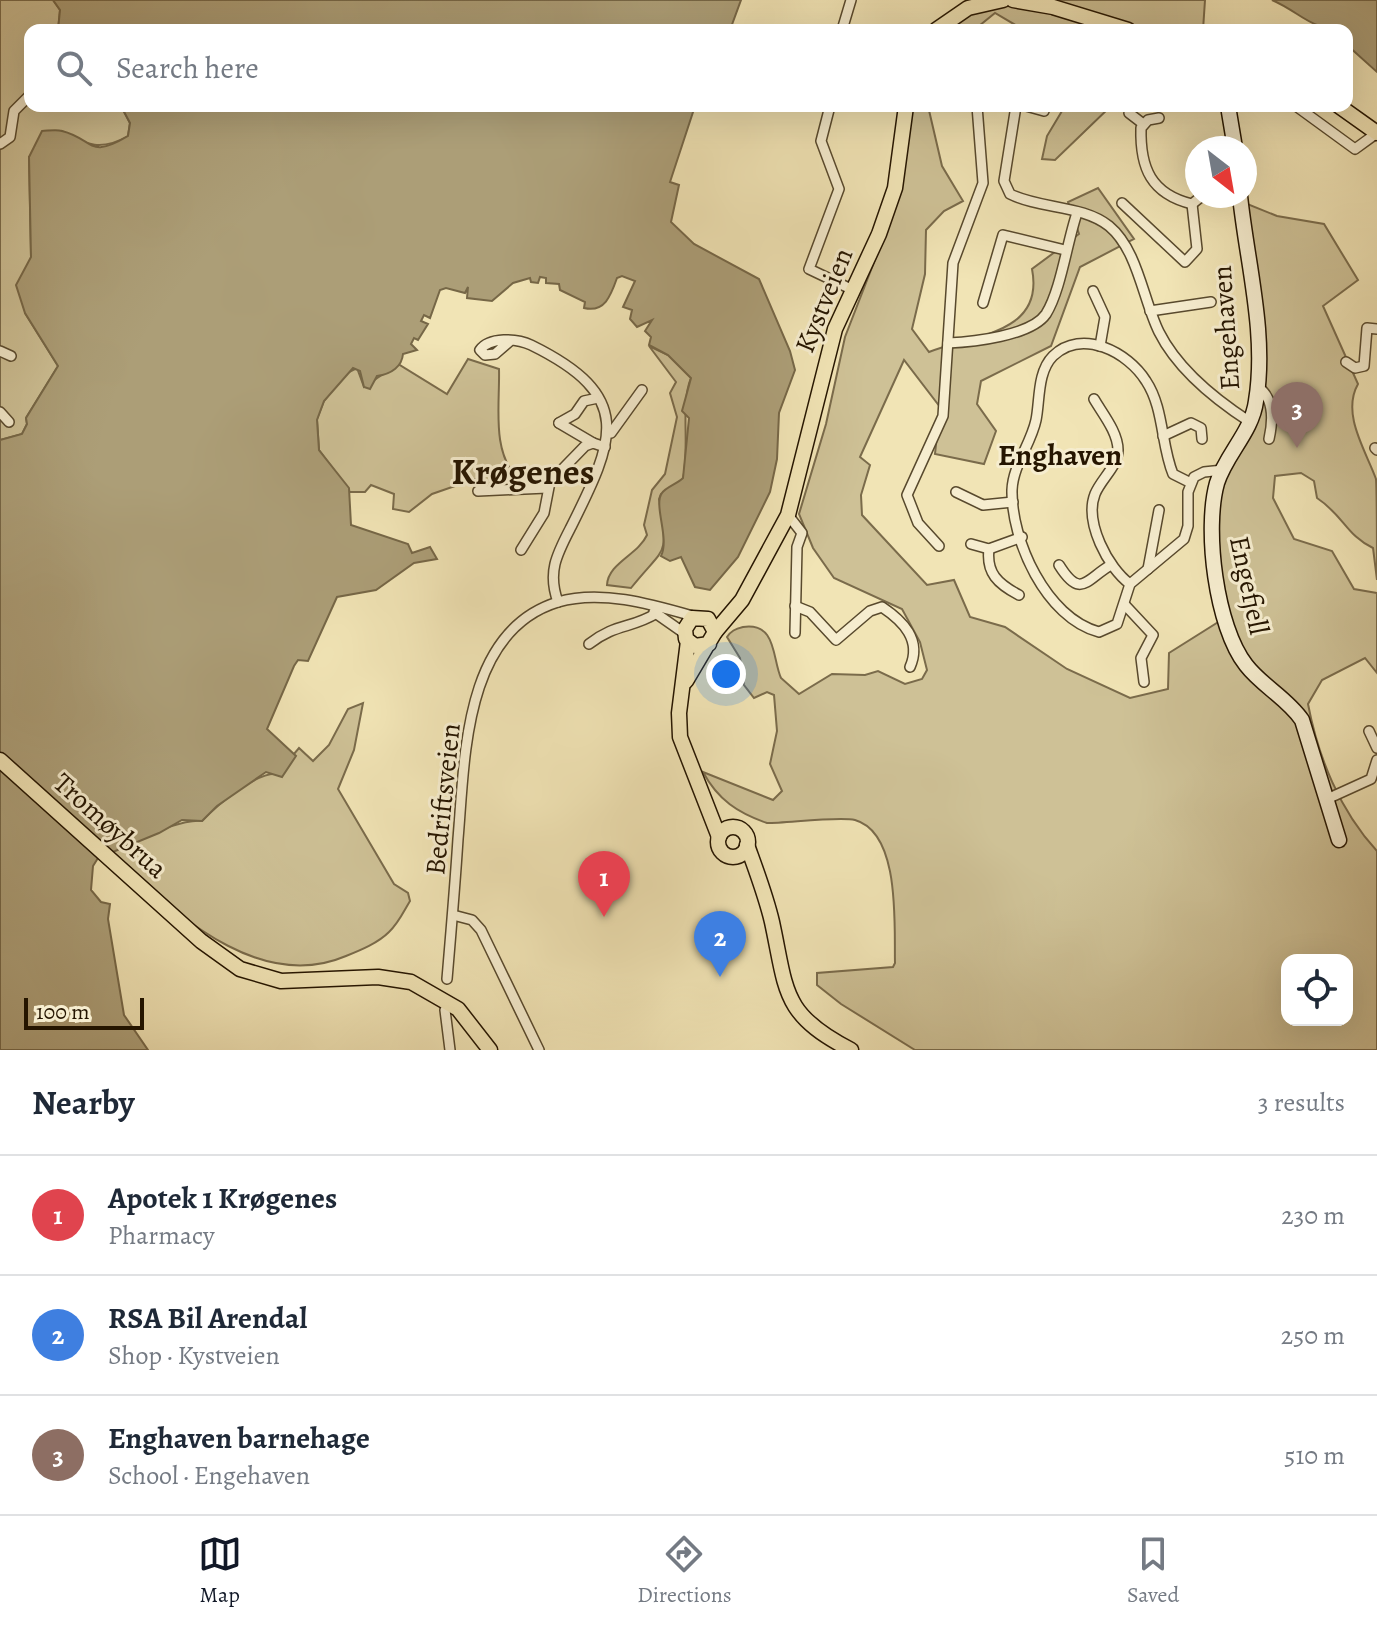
<!DOCTYPE html>
<meta charset="utf-8">
<style>
:root{--surface:#fff;--page:#f2f2f3;--text:#1f2937;--muted:#747a83;--line:#e0e1e3;--accent:#111827}
body{margin:0;font-family:Alegreya,serif;background:var(--page);color:var(--text)}
.controls{position:absolute;right:24px;bottom:24px;display:grid;overflow:hidden;border-radius:16px;box-shadow:0 8px 32px #0002}
.controls button{width:72px;height:72px;display:grid;place-items:center;padding:0;border:0;border-bottom:2px solid var(--line);background:var(--surface);color:var(--text);font:40px sans-serif}
.compass{position:absolute;left:1185px;top:136px;width:72px;height:72px;border-radius:50%;background:var(--surface);box-shadow:0 8px 32px #0002;rotate:149deg}
.scale{position:absolute;left:24px;bottom:20px;width:120px;box-sizing:border-box;padding-left:8px;border:4px solid #251500;border-top:0;font-size:22px;line-height:28px;white-space:nowrap;color:#251500;-webkit-text-stroke:6px #f6edcf;paint-order:stroke}
.you{position:absolute;left:726px;top:674px;width:28px;height:28px;margin:-20px;border:6px solid #fff;border-radius:50%;background:#1a73e8;box-shadow:0 0 0 12px #1a73e833}
.badge{display:grid;place-items:center;width:52px;height:52px;border-radius:50%;background:var(--accent);color:#fff;font-size:26px;font-weight:700}
.pin{position:absolute;translate:-50% -66px;filter:drop-shadow(0 2px 4px #0008)}
.pin::after{content:'';position:absolute;top:42px;width:28px;height:24px;background:inherit;clip-path:polygon(0 0,100% 0,50% 100%)}
.list{margin:0;padding:0;list-style:none}
h2{display:flex;justify-content:space-between;align-items:center;height:104px;margin:0;padding:0 32px;font-size:34px}
h2 small{font-size:26px;font-weight:400;color:var(--muted)}
.list li{display:grid;grid-template-columns:52px 1fr auto;gap:24px;align-items:center;box-sizing:border-box;height:120px;padding:0 32px;border-top:2px solid var(--line)}
.list b{display:block;font-size:30px;white-space:nowrap}
.list p{margin:0;font-size:26px;white-space:nowrap;color:var(--muted)}
.list em{font-size:26px;font-style:normal;color:var(--muted)}
.icon{flex:none;width:44px;height:44px;fill:none;stroke:currentColor;stroke-width:2;stroke-linecap:round;stroke-linejoin:round}
.map{position:relative;flex:none;width:1377px;height:1050px;overflow:hidden}
.search{position:absolute;background:var(--surface);box-shadow:0 8px 32px #0002;left:24px;right:24px;top:24px;height:88px;display:flex;align-items:center;gap:20px;box-sizing:border-box;padding:0 28px;border-radius:16px;color:var(--muted);font-size:30px}
.sheet{height:464px;background:var(--surface)}
nav{display:flex;justify-content:space-around;align-items:center;box-sizing:border-box;height:112px;border-top:2px solid var(--line);background:var(--surface);font-size:22px;color:var(--muted)}
nav a{display:grid;justify-items:center;gap:4px}
nav .on{color:var(--accent)}
.map>svg:first-child{display:block}
.green{fill:#cec196;stroke:#7a6b4b;stroke-width:2;fill-rule:evenodd}
.water{fill:#ac9e77;stroke:#766747;stroke-width:2}
.lines{fill:none;stroke-linecap:round;stroke-linejoin:round}
.street-casing{stroke:#58492d;stroke-width:12}
.secondary-casing{stroke:#251500;stroke-width:17}
.primary-casing{stroke:#251500;stroke-width:17}
.street{stroke:#f6edcf;stroke-width:9}
.secondary{stroke:#f6edcf;stroke-width:14}
.primary{stroke:#f1e4b5;stroke-width:14}
.labels{text-anchor:middle;stroke-width:6;stroke-linejoin:round;paint-order:stroke}
.street-label{font-size:28px;fill:#251500;stroke:#f6edcf}
.neighbourhood-label{font-size:30px;font-weight:bold;fill:#251500;stroke:#f6edcf}
.district-label{font-size:36px;font-weight:bold;fill:#251500;stroke:#f6edcf}
</style>
<div class="map">
<svg width="1377" height="1050" viewBox="0 0 1377 1050">
<rect width="100%" height="100%" fill="#f1e4b5"/>
<filter id="stains"><feTurbulence type="fractalNoise" baseFrequency=".0025" numOctaves="4"/><feColorMatrix values="0 0 0 0 .2 0 0 0 0 .09 0 0 0 0 .02 0 0 0 .5 -.17"/></filter>
<radialGradient id="worn" r=".72"><stop offset=".6" stop-color="#630" stop-opacity="0"/><stop offset="1" stop-color="#630" stop-opacity=".3"/></radialGradient>
<g class="green">
<path d="M0 0H53L60 10 58 30H30V106H121L130 123 128 136C102 151 87 146 62 131L29 157 31 257 25 313 58 366 26 418 27 424 22 434 0 440Z"/>
<path d="M969 0H1205L1203 30H1024L995 13 974 30H946Z"/>
<path d="M912 106H928L942 166 963 201 944 211 926 230 925 274 912 329 929 352C971 335 1045 335 1032 269L1079 234 1068 202 1098 188 1134 239 1080 267 1051 346 981 381 977 404 996 431 984 464 935 454 940 407 904 360 860 457 870 465 861 495 862 515 927 585 954 580 970 617 1005 627 1067 669 1130 698 1168 689 1169 653 1223 619 1210 493 1254 401 1260 378 1245 203 1277 216 1324 224 1358 280 1323 306 1358 384C1341 414 1366 451 1376 479 1377 496 1377 558 1377 580L1373 548C1347 536 1343 515 1317 498L1314 481 1301 473 1275 476 1273 498 1294 539 1332 551 1354 589 1377 593V673L1365 658 1322 680 1308 704C1318 757 1340 811 1377 851V1050H915L841 1004 817 985V973L893 967 895 963C894 926 901 833 855 820 840 816 787 823 767 823 738 813 718 800 703 772L773 800 782 791 770 764 777 731 774 695 767 692 754 698 744 685 740 658 727 637C731 631 735 629 743 627 777 622 772 658 781 678L799 694 832 674 865 675 878 671 905 684 922 679 927 670 920 642 902 609 834 578 813 548 799 514 826 424 845 337 895 208ZM1287 960H1347V1020H1287Z"/>
<path d="M1065 106H1111L1055 160 1042 159 1047 136Z"/>
<path d="M649 346 668 355 691 378C680 405 690 445 683 479L661 494 659 499C668 560 667 543 631 588L607 585C608 563 638 555 647 535L644 525 652 490 665 474 677 417 670 393 676 382Z"/>
<path d="M468 359 499 369C500 406 491 451 518 479L517 485 488 486 475 479 432 494 409 512 393 509 394 494 371 485 365 492H350L319 450 317 419 324 401 345 374 357 368 364 387 398 364 447 394Z"/>
<path d="M363 703 354 750 338 789 394 884 408 893 410 901C404 911 398 924 389 932 378 943 361 950 346 956 255 995 169 906 106 852 131 843 180 818 202 821 216 806 258 771 277 774L299 748 313 761 329 745 348 709Z"/>
</g>
<g class="water">
<path d="M53 0H741L730 30H58L60 10Z"/>
<path d="M1272 0H1377V72L1347 45V30C1309 30 1302 13 1272 0Z"/>
<path d="M121 106H695L670 182 679 185 671 222 694 244 759 279 790 351 795 370 779 413 777 459 770 492 738 557 710 590 695 587 681 557 670 561 661 556C670 538 653 505 662 493 666 487 677 484 683 478L689 418 682 411 691 378 668 355 649 345 651 337 645 331 652 320 637 327 630 319 632 310 623 307 635 281 622 276 617 278C611 295 605 313 584 308L585 302 560 290 559 284 546 283V278L540 277 538 283 531 282 530 278 513 283 492 301 467 298 468 287 465 293 446 288 440 290 430 318 424 315 421 321 428 324 418 340 414 338 411 344 417 350 403 354C402 366 392 374 377 376L370 389 364 387 360 371 353 368 324 401 317 420 319 450 349 488 351 525 408 544 412 553 430 547 437 559 414 563 376 590 337 597 308 661 298 660 294 666 267 729 296 756 282 777 266 772 217 806 202 821 182 820 159 833 98 858 93 866 91 890 101 902 110 904 108 919 124 1015 148 1050H0V440L22 434 27 424 26 418 58 366 25 313 16 285 31 257 29 157 42 131C47 131 56 129 62 131 94 139 88 160 128 136L130 123Z"/>
</g>
<g class="lines">
<g class="street-casing">
<g id="street">
<path d="M842 30 851 0"/>
<path d="M830 106 821 141 839 189 809 269 851 289"/>
<path d="M1016 106 1004 181 1010 194C1040 209 1083 205 1109 226 1138 250 1143 300 1159 332 1177 368 1216 400 1250 422"/>
<path d="M1026 106 1044 111"/>
<path d="M1296 106 1355 149 1377 133"/>
<path d="M1129 113 1142 123"/>
<path d="M1159 118 1148 120 1141 128C1140 168 1151 194 1192 204L1202 196"/>
<path d="M0 144 10 137 14 111 30 95"/>
<path d="M1122 203 1185 262 1197 249 1192 204"/>
<path d="M1093 291 1105 317 1100 346"/>
<path d="M983 303 1003 235 1065 250"/>
<path d="M1150 311 1211 302"/>
<path d="M510 341 495 354 485 355 480 350C489 337 517 338 531 345 635 396 615 439 571 527 557 554 547 572 558 602"/>
<path d="M948 343C972 342 1031 336 1046 314 1061 290 1067 242 1077 213"/>
<path d="M0 351 11 356"/>
<path d="M1346 362 1355 368 1364 366 1367 328 1377 329"/>
<path d="M1258 387C1274 398 1273 421 1269 439"/>
<path d="M1094 399C1102 413 1118 432 1118 450 1118 466 1101 479 1095 494 1084 522 1108 568 1130 584"/>
<path d="M0 412 9 422"/>
<path d="M559 423 575 414 584 401 598 398"/>
<path d="M559 423 593 443"/>
<path d="M611 433 642 390"/>
<path d="M1163 436 1191 423 1201 428 1202 439"/>
<path d="M1375 448 1377 450"/>
<path d="M1191 483 1173 474C1161 445 1164 408 1146 381 1128 352 1082 328 1053 356 1037 372 1040 401 1036 420 1031 444 1013 465 1012 490 1011 540 1046 618 1099 632L1117 624 1130 584 1184 539 1188 526V492L1194 477 1204 472 1223 470"/>
<path d="M478 491 547 488"/>
<path d="M956 492 983 505 1013 502"/>
<path d="M788 515 802 533 797 547 795 633"/>
<path d="M971 544 989 549 1022 537"/>
<path d="M939 546 918 523 907 495 943 416 953 263 983 183 977 106"/>
<path d="M989 549C986 573 998 584 1019 595"/>
<path d="M521 550 544 513 550 482 585 446 593 443 605 447"/>
<path d="M1059 565C1081 600 1086 579 1111 565"/>
<path d="M1148 569 1159 510"/>
<path d="M1125 605 1153 635 1141 658 1144 682"/>
<path d="M795 606 810 612 836 640 870 611 882 607C903 621 922 640 910 667"/>
<path d="M654 612 684 633"/>
<path d="M589 644C616 623 631 629 657 613"/>
<path d="M1369 731 1377 748"/>
<path d="M1327 799 1371 779 1377 760"/>
<path d="M453 915 472 920 481 930 539 1050"/>
<path d="M447 979C451 932 455 886 458 839 465 759 463 631 558 602 602 589 654 605 696 617"/>
<path d="M445 1010 450 1050"/>
</g>
</g>
<g class="secondary-casing">
<g id="secondary">
<path d="M1228 106 1235 148"/>
<path d="M1240 196C1247 263 1267 334 1256 401 1252 432 1226 454 1217 483 1204 529 1216 627 1246 665 1262 686 1287 698 1302 720L1339 840"/>
</g>
</g>
<g class="primary-casing">
<g id="primary">
<path d="M1013 0 1053 7 1128 30"/>
<path d="M936 30 968 8 1003 0"/>
<path d="M1339 106 1377 133"/>
<path d="M715 632 742 600 788 515 835 329 879 234 895 188 906 106"/>
<path d="M688 641 679 713 680 737 719 837"/>
<path d="M686 681 715 632 708 619 692 618 685 629 686 639 695 646 709 644"/>
<path d="M0 760 201 941 240 969 281 981 378 977 411 982 458 1009 490 1050"/>
<circle cx="733" cy="842" r="15"/>
<path d="M747 845C756 870 766 896 772 922 787 991 781 1014 851 1050"/>
</g>
</g>
<use href="#street" class="street"/>
<use href="#secondary" class="secondary"/>
<use href="#primary" class="primary"/>
</g>
<g class="labels">
<g class="street-label">
<text transform="translate(823 300) rotate(-68)" y="10">Kystveien</text>
<text transform="translate(1225 328) rotate(-94)" y="10">Engehaven</text>
<text transform="translate(1250 585) rotate(78)" y="10">Engefjell</text>
<text transform="translate(442 799) rotate(-84)" y="10">Bedriftsveien</text>
<text transform="translate(111 825) rotate(42)" y="10">Tromøybrua</text>
</g>
<g class="neighbourhood-label">
<text x="1060" y="465">Enghaven</text>
</g>
<g class="district-label">
<text x="523" y="484">Krøgenes</text>
</g>
</g>
<rect width="100%" height="100%" filter="url(#stains)"/>
<rect width="100%" height="100%" fill="url(#worn)"/>
</svg>
<div class="controls">
<button><svg class="icon" aria-label="locate" viewBox="0 0 24 24"><circle cx="12" cy="12" r="6"/><path d="M12 2v4M12 18v4M2 12h4M18 12h4"/></svg></button>
</div>
<svg class="compass" viewBox="-18 -18 36 36"><path d="M0-13l5 13h-10z" fill="#e53935"/><path d="M0 13l5-13h-10z" fill="#747a83"/></svg>
<div class="scale">100 m</div>
<div class="you"></div>
<div class="pin badge" style="left:604px;top:917px;background:#e0444e">1</div>
<div class="pin badge" style="left:720px;top:977px;background:#3f7fe0">2</div>
<div class="pin badge" style="left:1297px;top:448px;background:#8d6e63">3</div>
<div class="search"><svg class="icon" aria-label="search" viewBox="0 0 24 24"><circle cx="10" cy="10" r="6"/><path d="M15 15l6 6"/></svg>Search here</div>
</div>
<section class="sheet">
<h2>Nearby<small>3 results</small></h2>
<ul class="list">
<li><span class="badge" style="background:#e0444e">1</span><div><b>Apotek 1 Krøgenes</b><p>Pharmacy</p></div><em>230 m</em></li>
<li><span class="badge" style="background:#3f7fe0">2</span><div><b>RSA Bil Arendal</b><p>Shop · Kystveien</p></div><em>250 m</em></li>
<li><span class="badge" style="background:#8d6e63">3</span><div><b>Enghaven barnehage</b><p>School · Engehaven</p></div><em>510 m</em></li>
</ul>
</section>
<nav>
<a class="on"><svg class="icon" aria-label="map" viewBox="0 0 24 24"><path d="M3 6l6-2 6 2 6-2v14l-6 2-6-2-6 2zM9 4v14M15 6v14"/></svg>Map</a>
<a><svg class="icon" aria-label="directions" viewBox="0 0 24 24"><path d="M12 3l9 9-9 9-9-9zM9 14v-3h6M13 9l2 2-2 2"/></svg>Directions</a>
<a><svg class="icon" aria-label="saved" viewBox="0 0 24 24"><path d="M7 4h10v16l-5-4-5 4z"/></svg>Saved</a>
</nav>
